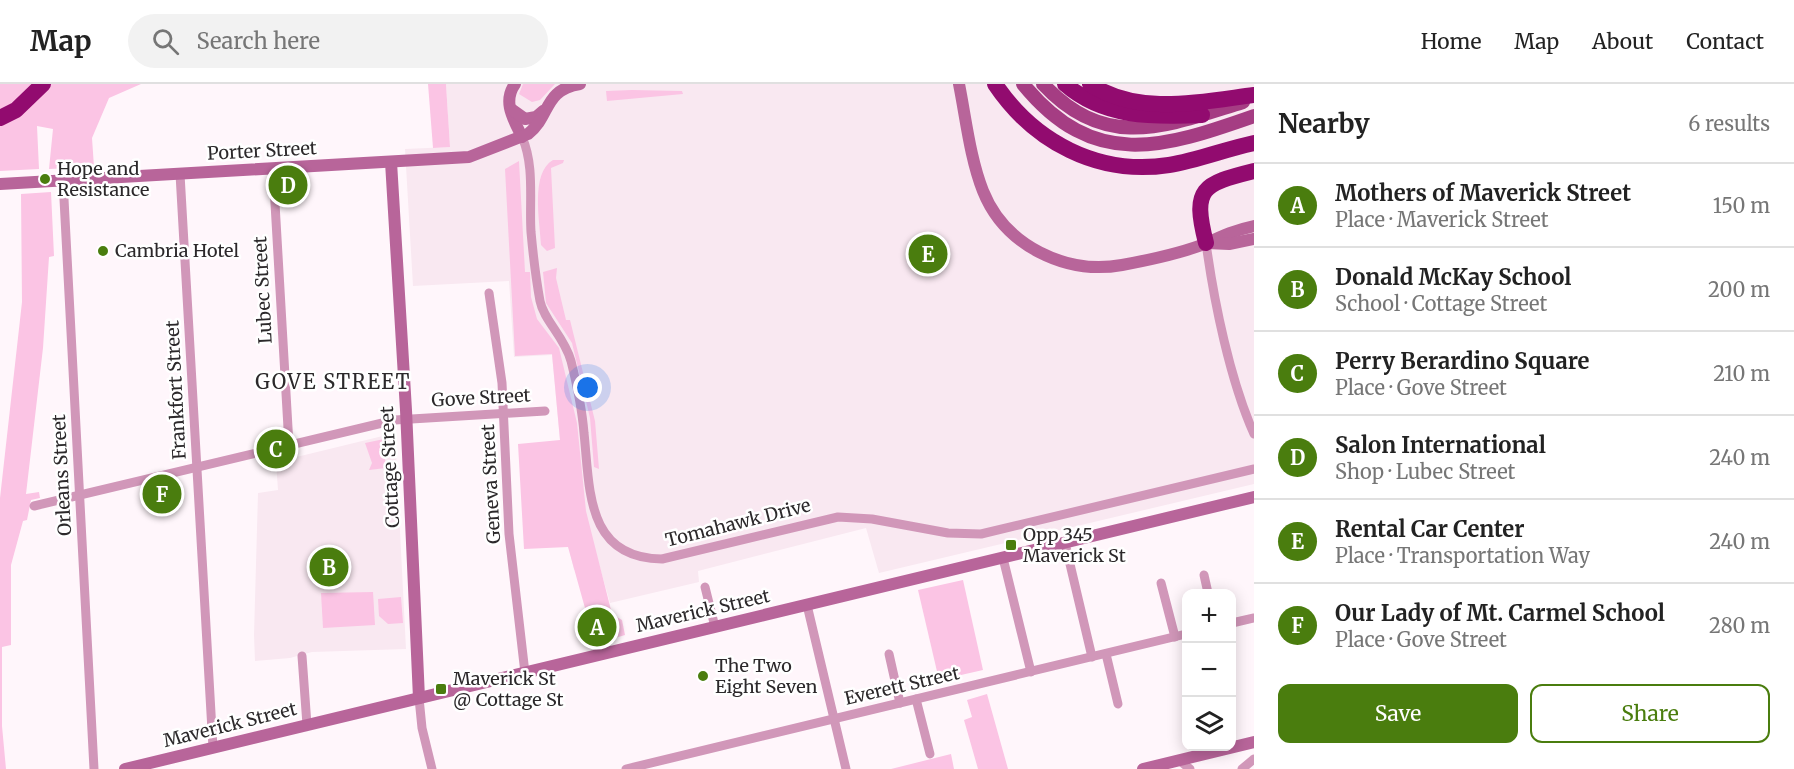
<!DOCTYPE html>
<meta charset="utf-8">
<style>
:root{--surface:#fff;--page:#f2f2f2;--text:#222;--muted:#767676;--line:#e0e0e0;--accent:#4a7d0e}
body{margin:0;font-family:Merriweather,serif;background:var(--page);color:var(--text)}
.controls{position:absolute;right:18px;bottom:18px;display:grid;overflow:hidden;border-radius:12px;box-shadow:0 3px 15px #0003}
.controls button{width:54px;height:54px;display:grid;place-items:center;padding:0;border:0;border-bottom:2px solid var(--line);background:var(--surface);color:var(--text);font:30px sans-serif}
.you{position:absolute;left:588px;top:304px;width:21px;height:21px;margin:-15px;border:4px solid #fff;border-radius:50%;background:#1a73e8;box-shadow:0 0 0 9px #1a73e833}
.badge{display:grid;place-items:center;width:39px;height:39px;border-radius:50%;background:var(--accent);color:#fff;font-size:20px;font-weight:700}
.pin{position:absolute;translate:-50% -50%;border:3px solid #fff;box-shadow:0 2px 6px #0006}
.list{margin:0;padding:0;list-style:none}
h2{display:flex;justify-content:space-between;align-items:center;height:78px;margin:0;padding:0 24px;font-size:26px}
h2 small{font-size:20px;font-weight:400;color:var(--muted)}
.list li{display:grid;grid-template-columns:39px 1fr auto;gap:18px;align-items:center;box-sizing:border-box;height:84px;padding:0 24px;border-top:2px solid var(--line)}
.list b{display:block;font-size:22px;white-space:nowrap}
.list p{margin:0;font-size:20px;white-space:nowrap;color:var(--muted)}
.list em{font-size:20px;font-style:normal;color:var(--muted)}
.actions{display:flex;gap:12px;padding:18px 24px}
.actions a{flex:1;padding:14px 0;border:2px solid var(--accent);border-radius:12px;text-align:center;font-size:21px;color:var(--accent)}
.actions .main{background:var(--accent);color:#fff}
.icon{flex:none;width:33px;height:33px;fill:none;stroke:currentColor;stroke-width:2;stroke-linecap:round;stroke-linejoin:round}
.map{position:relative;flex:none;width:1254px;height:685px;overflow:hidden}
header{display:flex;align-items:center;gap:36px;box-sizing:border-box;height:84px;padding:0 30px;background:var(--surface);border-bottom:2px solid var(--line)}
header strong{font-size:28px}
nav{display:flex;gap:33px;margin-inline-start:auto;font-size:21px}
.search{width:420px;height:54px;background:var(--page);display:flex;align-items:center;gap:15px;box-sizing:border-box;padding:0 21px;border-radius:33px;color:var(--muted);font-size:22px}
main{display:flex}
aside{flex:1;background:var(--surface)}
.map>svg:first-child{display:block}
.built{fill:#f9e8f1}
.green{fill:#fbc4e4}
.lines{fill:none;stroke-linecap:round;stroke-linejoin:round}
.street{stroke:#d197b9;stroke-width:9}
.secondary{stroke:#b8659a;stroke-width:12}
.primary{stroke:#a53d83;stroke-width:14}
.highway{stroke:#920b6f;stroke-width:16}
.poi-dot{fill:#4a7d0e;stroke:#fff;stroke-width:2}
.labels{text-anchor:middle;stroke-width:5;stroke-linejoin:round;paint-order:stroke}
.street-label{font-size:18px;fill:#2c292b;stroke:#fff}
.poi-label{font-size:18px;fill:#2c292b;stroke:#fff;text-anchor:start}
.neighbourhood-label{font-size:20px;letter-spacing:1.5px;fill:#2c292b;stroke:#fff}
</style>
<header>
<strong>Map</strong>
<div class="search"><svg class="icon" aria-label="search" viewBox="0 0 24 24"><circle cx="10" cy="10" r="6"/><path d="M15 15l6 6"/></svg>Search here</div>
<nav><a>Home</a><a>Map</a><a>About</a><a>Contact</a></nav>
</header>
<main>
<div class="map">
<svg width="1254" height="685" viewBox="0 0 1254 685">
<rect width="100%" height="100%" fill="#fff6fb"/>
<g class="built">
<path d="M446 0H1254V400L879 489 866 444 698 487 699 498 610 519 599 480 574 486 562 434 560 356 552 271 514 273 509 197 413 202 405 65 450 63Z"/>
<path d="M395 349 406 565 312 568 290 574 255 577 254 551 258 409 278 406 276 378Z"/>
</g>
<g class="green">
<path d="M0 0H141L109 14 92 54 94 83 49 85 53 45 37 42 39 85 0 87Z"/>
<path d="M428 0H446L450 63 433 64Z"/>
<path d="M523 0H555L540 16 532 18 519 10Z"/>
<path d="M632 6 682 7 683 10 607 17 606 7Z"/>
<path d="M553 76H564L563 79 551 84 555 164 547 167 541 161C540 138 530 89 553 76Z"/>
<path d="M519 77 525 188H530L531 213 537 235 559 264 577 339 586 427 612 530 622 536 625 551 595 560 568 463 524 465 518 360 560 356 552 270 515 272 505 85Z"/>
<path d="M51 108 54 172 49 173 43 264 26 410 39 408 40 414 31 416 27 436 23 437 11 481V561L2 563V642L6 685H0V414L22 218 21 110Z"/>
<path d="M557 184 556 194 566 236H570L595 337 599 385 594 383 590 334 572 259 546 219 543 188Z"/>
<path d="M389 354 390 374 385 375 386 384 369 386 372 379 365 359Z"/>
<path d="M963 496 983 586 939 596 918 506Z"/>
<path d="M373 508 375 541 323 544 321 509Z"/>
<path d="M401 513 403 539 388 540 379 532 378 515Z"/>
<path d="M987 610 1008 685H978L964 636 972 633 967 616Z"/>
<path d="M951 670 954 685H891Z"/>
</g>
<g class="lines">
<g class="street">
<path d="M522 53C535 82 529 118 531 148 533 170 536 195 540 217 544 237 564 252 571 277 577 301 582 324 584 349 590 406 586 474 662 475L838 433 872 435 948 449 981 450 1254 385"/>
<path d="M273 85 289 361"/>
<path d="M180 90 213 664"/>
<path d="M63 96 94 685"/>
<path d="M1206 159C1214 218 1230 296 1254 350"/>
<path d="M489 209 502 299 509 450 525 589"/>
<path d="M34 422 395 336 545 327"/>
<path d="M1065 459 1092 573"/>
<path d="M1003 474 1031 588"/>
<path d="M1204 491 1208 509"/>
<path d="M1161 499 1175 553"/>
<path d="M705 503 715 543"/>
<path d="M807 521 846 685"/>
<path d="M1232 539 1254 534"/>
<path d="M889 570 900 619"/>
<path d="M1106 570 1118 620"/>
<path d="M302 572 307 641"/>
<path d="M419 614 422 644 432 685"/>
<path d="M916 615 930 670"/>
<path d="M1179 676 1190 685"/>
<path d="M626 685 1186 550"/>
<path d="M1242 685 1254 675"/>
</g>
<g class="secondary">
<path d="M515 0C502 18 514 36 522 53"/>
<path d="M959 0C966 35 970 74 983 107 1005 162 1066 191 1122 181 1149 176 1182 169 1207 159 1224 151 1235 146 1254 142"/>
<path d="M511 25 525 35 536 33 543 27"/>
<path d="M391 78 406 326 419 614"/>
<path d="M0 100 469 73 528 50C551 32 543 6 580 0"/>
<path d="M1207 159 1229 160 1254 155"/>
<path d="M125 685 1254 413"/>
<path d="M1143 685 1254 658"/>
</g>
<g class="primary">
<path d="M1023 0C1094 87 1163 64 1254 32"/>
<path d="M1043 0C1107 69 1168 41 1243 18"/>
</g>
<g class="highway">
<path d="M995 0C1034 58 1098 92 1169 81 1198 76 1226 65 1254 59"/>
<path d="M1065 0C1104 34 1152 33 1202 31"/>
<path d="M1090 0C1138 32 1200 18 1254 11"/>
<path d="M0 34 16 26 43 0"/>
<path d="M1206 159C1192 104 1202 100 1254 87"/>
</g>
</g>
<g class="poi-dot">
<circle cx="45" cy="95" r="6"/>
<circle cx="103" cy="167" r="6"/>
<rect x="1005" y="455" width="12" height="12" rx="3"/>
<circle cx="703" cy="592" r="6"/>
<rect x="435" y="599" width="12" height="12" rx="3"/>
</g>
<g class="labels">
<g class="street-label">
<text transform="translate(262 67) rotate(-3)" y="6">Porter Street</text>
<text transform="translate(263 206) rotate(-93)" y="6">Lubec Street</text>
<text transform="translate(176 306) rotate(-93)" y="6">Frankfort Street</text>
<text transform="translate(481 314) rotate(-3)" y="6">Gove Street</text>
<text transform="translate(390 383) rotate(-93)" y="6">Cottage Street</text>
<text transform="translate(62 391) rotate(-93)" y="6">Orleans Street</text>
<text transform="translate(491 400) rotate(-93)" y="6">Geneva Street</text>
<text transform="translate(738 439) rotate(-14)" y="6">Tomahawk Drive</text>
<text transform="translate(703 527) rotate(-13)" y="6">Maverick Street</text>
<text transform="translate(902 602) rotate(-13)" y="6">Everett Street</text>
<text transform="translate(230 641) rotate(-14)" y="6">Maverick Street</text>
</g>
<g class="poi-label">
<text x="57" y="91">Hope and<tspan x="57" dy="21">Resistance</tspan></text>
<text x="115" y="173">Cambria Hotel</text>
<text x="1023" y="457">Opp 345<tspan x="1023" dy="21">Maverick St</tspan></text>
<text x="715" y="588">The Two<tspan x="715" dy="21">Eight Seven</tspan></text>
<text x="453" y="601">Maverick St<tspan x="453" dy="21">@ Cottage St</tspan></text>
</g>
<g class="neighbourhood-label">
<text x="333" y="305">GOVE STREET</text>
</g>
</g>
</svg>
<div class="controls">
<button>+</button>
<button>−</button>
<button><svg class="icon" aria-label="layers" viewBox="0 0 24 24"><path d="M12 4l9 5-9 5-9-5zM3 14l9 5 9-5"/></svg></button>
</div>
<div class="you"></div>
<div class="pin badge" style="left:597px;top:543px">A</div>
<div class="pin badge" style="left:329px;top:483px">B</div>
<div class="pin badge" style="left:276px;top:365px">C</div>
<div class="pin badge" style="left:288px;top:101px">D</div>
<div class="pin badge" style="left:928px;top:170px">E</div>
<div class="pin badge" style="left:162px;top:410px">F</div>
</div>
<aside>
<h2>Nearby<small>6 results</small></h2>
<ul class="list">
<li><span class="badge">A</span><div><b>Mothers of Maverick Street</b><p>Place · Maverick Street</p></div><em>150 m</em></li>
<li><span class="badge">B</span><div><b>Donald McKay School</b><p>School · Cottage Street</p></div><em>200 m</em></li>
<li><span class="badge">C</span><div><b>Perry Berardino Square</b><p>Place · Gove Street</p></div><em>210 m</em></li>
<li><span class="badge">D</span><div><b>Salon International</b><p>Shop · Lubec Street</p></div><em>240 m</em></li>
<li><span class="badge">E</span><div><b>Rental Car Center</b><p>Place · Transportation Way</p></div><em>240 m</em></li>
<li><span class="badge">F</span><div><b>Our Lady of Mt. Carmel School</b><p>Place · Gove Street</p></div><em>280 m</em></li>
</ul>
<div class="actions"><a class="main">Save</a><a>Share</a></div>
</aside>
</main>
